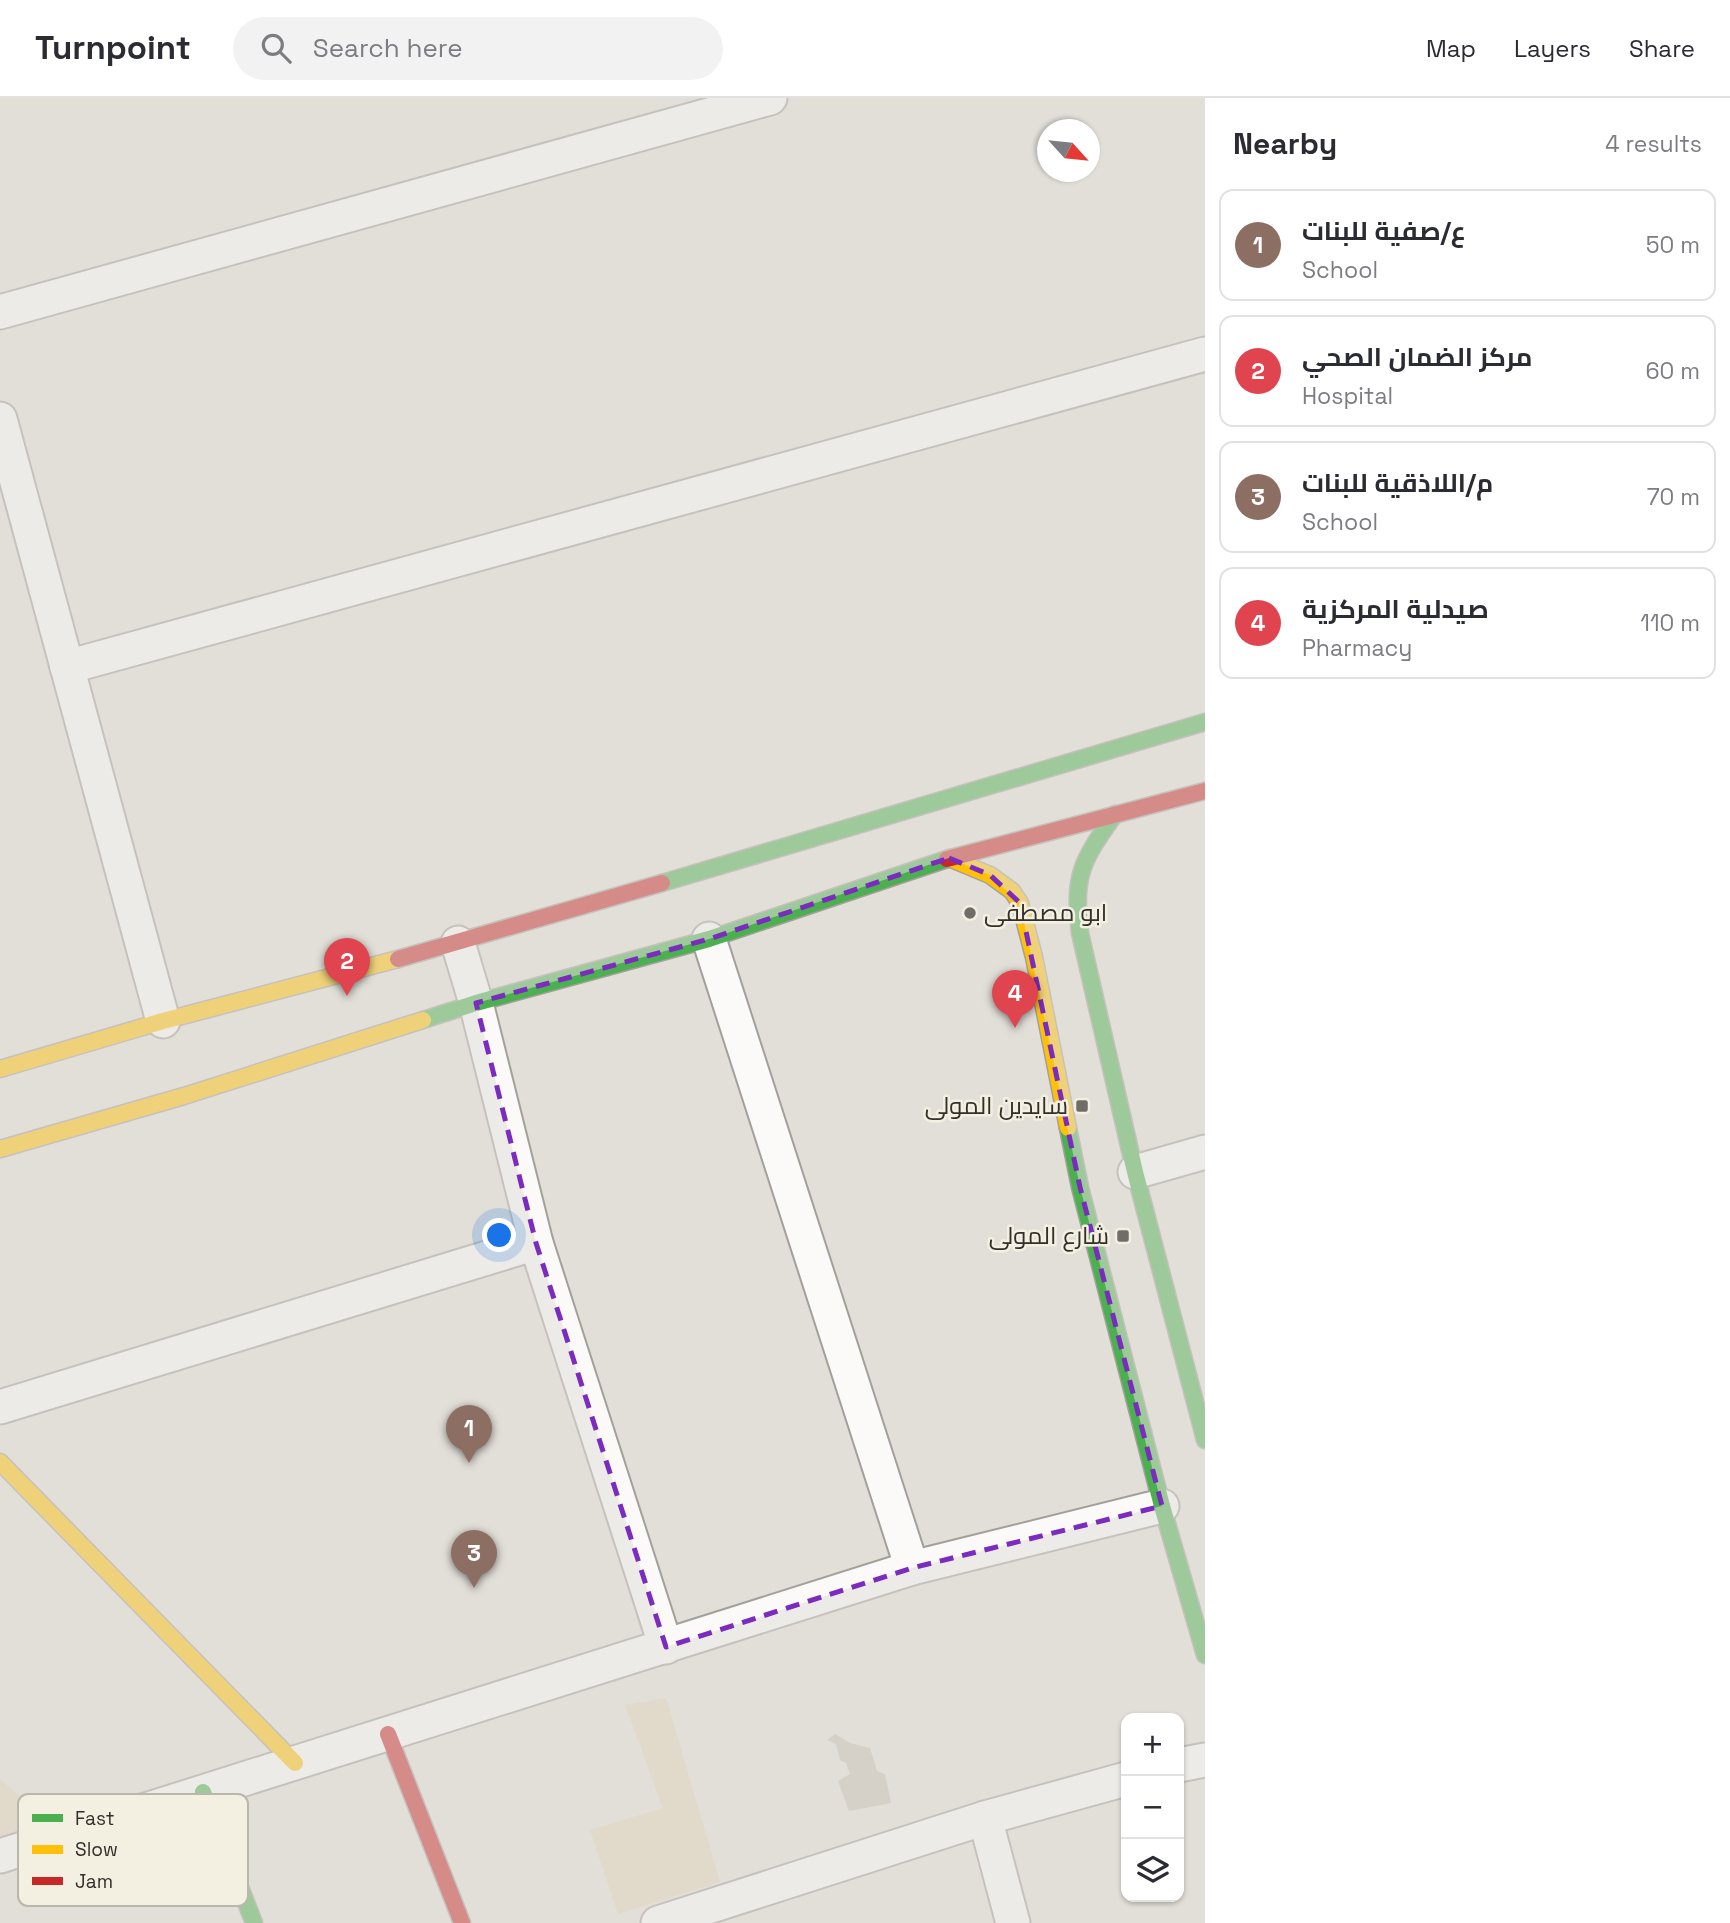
<!DOCTYPE html>
<meta charset="utf-8">
<style>
:root{--surface:#fff;--page:#f2f2f3;--text:#2b2b33;--muted:#7c7c81;--line:#e1e1e2;--accent:#d93025}
body{margin:0;font-family:"Space Grotesk",Cairo,sans-serif;background:var(--page);color:var(--text)}
.controls{position:absolute;right:21px;bottom:21px;display:grid;overflow:hidden;border-radius:14px;box-shadow:0 2px 5px #0004}
.controls button{width:63px;height:63px;display:grid;place-items:center;padding:0;border:0;border-bottom:2px solid var(--line);background:var(--surface);color:var(--text);font:35px sans-serif}
.compass{position:absolute;left:1037px;top:21px;width:63px;height:63px;border-radius:50%;background:var(--surface);box-shadow:0 2px 5px #0004;rotate:117deg}
.you{position:absolute;left:500px;top:1138px;width:24px;height:24px;margin:-18px;border:5px solid #fff;border-radius:50%;background:#1a73e8;box-shadow:0 0 0 10px #1a73e833}
.badge{display:grid;place-items:center;width:46px;height:46px;border-radius:50%;background:var(--accent);color:#fff;font-size:23px;font-weight:700}
.pin{position:absolute;translate:-50% -58px;filter:drop-shadow(0 2px 4px #0008)}
.pin::after{content:'';position:absolute;top:37px;width:24px;height:21px;background:inherit;clip-path:polygon(0 0,100% 0,50% 100%)}
.list{margin:0;padding:0;list-style:none}
h2{display:flex;justify-content:space-between;align-items:center;height:91px;margin:0;padding:0 28px;font-size:30px}
h2 small{font-size:23px;font-weight:400;color:var(--muted)}
.list li{display:grid;grid-template-columns:46px 1fr auto;gap:21px;align-items:center;box-sizing:border-box;height:112px;margin:0 14px 14px;padding:0 14px;border:2px solid var(--line);border-radius:14px}
.list b{display:block;font-size:26px;white-space:nowrap}
.list p{margin:0;font-size:23px;white-space:nowrap;color:var(--muted)}
.list em{font-size:23px;font-style:normal;color:var(--muted)}
.icon{flex:none;width:38px;height:38px;fill:none;stroke:currentColor;stroke-width:2;stroke-linecap:round;stroke-linejoin:round}
.map{position:relative;flex:none;width:1205px;height:1825px;overflow:hidden}
header{display:flex;align-items:center;gap:42px;box-sizing:border-box;height:98px;padding:0 35px;background:var(--surface);border-bottom:2px solid var(--line)}
header strong{font-size:33px}
nav{display:flex;gap:38px;margin-inline-start:auto;font-size:24px}
.search{width:490px;height:63px;background:var(--page);display:flex;align-items:center;gap:18px;box-sizing:border-box;padding:0 24px;border-radius:38px;color:var(--muted);font-size:26px}
main{display:flex}
aside{flex:1;background:var(--surface)}
.map>svg:first-child{display:block}
.green{fill:#dfd5ba}
.building{fill:#c6bfb4}
.lines{fill:none;stroke-linecap:round;stroke-linejoin:round}
.street-casing{stroke:#a3a09b;stroke-width:37}
.fast-casing{stroke:#a3a09b;stroke-width:19}
.slow-casing{stroke:#a3a09b;stroke-width:19}
.jam-casing{stroke:#a3a09b;stroke-width:19}
.street{stroke:#fbfaf9;stroke-width:33}
.fast{stroke:#4caf50;stroke-width:16}
.slow{stroke:#ffc107;stroke-width:16}
.jam{stroke:#c62828;stroke-width:16}
.marked{fill:none;stroke:#7b2cbf;stroke-width:5;stroke-dasharray:14 9;stroke-linejoin:round}
.poi-dot{fill:#706d68;stroke:#f3efe1;stroke-width:2.5}
.labels{text-anchor:middle;stroke-width:5;stroke-linejoin:round;paint-order:stroke}
.poi-label{font-size:24px;fill:#32302b;stroke:#f3efe1;text-anchor:end}
.key{fill:#f3efe1;stroke:#b9b6aa;stroke-width:2}
.key-label{font-size:19px;fill:#32302b}
</style>
<header>
<strong>Turnpoint</strong>
<div class="search"><svg class="icon" aria-label="search" viewBox="0 0 24 24"><circle cx="10" cy="10" r="6"/><path d="M15 15l6 6"/></svg>Search here</div>
<nav><a>Map</a><a>Layers</a><a>Share</a></nav>
</header>
<main>
<div class="map">
<svg width="1205" height="1825" viewBox="0 0 1205 1825">
<rect width="100%" height="100%" fill="#e2dfd8"/>
<g class="green">
<path d="M666 1600 720 1784 618 1816 590 1732 663 1710 625 1607Z"/>
<path d="M0 1681 50 1725 0 1742Z"/>
</g>
<path class="building" d="M835 1636 850 1645 870 1650 877 1673 885 1676 891 1705 849 1713 838 1683 850 1676 846 1665 840 1662 836 1646 827 1642Z"/>
<g class="lines">
<g class="street-casing">
<g id="street">
<path d="M0 214 770 0"/>
<path d="M0 321 163 923"/>
<path d="M67 569 1205 256"/>
<path d="M709 841 912 1470"/>
<path d="M458 845 476 905 536 1145 666 1549"/>
<path d="M1135 1074 1205 1054"/>
<path d="M0 1309 536 1145"/>
<path d="M1179 1667 1205 1662"/>
<path d="M985 1720 1013 1825"/>
<path d="M0 1758 912 1470 1162 1408"/>
<path d="M658 1825 985 1720 1126 1681"/>
</g>
</g>
<g class="fast-casing">
<g id="fast">
<path d="M1115 716C1082 763 1073 776 1080 835L1135 1074 1205 1342"/>
<path d="M662 785 1205 624"/>
<path d="M423 922 476 905 709 841 947 761"/>
<path d="M1068 1030 1080 1089 1162 1408 1205 1557"/>
<path d="M203 1694 254 1825"/>
</g>
</g>
<g class="slow-casing">
<g id="slow">
<path d="M949 760 990 777 1012 793 1020 805 1034 859 1068 1030"/>
<path d="M0 971 163 923 398 861"/>
<path d="M0 1051 184 998 423 922"/>
<path d="M0 1364 295 1665"/>
</g>
</g>
<g class="jam-casing">
<g id="jam">
<path d="M947 761 1205 693"/>
<path d="M398 861 662 785"/>
<path d="M388 1636 462 1825"/>
</g>
</g>
<use href="#street" class="street"/>
<use href="#fast" class="fast"/>
<use href="#slow" class="slow"/>
<use href="#jam" class="jam"/>
</g>
<path d="M0 0H1205V1825H0ZM949 760 990 777 1020 805 1080 1089 1162 1408 912 1470 666 1549 536 1145 476 905 709 841Z" fill="#e2dfd8" fill-opacity=".55" fill-rule="evenodd"/>
<path class="marked" d="M949 760 990 777 1020 805 1080 1089 1162 1408 912 1470 666 1549 536 1145 476 905 709 841Z"/>
<g class="poi-dot">
<circle cx="970" cy="815" r="7"/>
<rect x="1075" y="1001" width="14" height="14" rx="3.5"/>
<rect x="1116" y="1131" width="14" height="14" rx="3.5"/>
</g>
<g class="labels">
<g class="poi-label">
<text x="984" y="823" text-anchor="start">ابو مصطفى</text>
<text x="1068" y="1016">سايدين المولى</text>
<text x="1109" y="1146">شارع المولى</text>
</g>
</g>
<rect x="18" y="1696" width="230" height="112" rx="10" class="key"/>
<rect x="32" y="1716" width="31" height="8" fill="#4caf50"/>
<rect x="32" y="1747" width="31" height="9" fill="#ffc107"/>
<rect x="32" y="1779" width="31" height="8" fill="#c62828"/>
<g class="key-label">
<text x="75" y="1727">Fast</text>
<text x="75" y="1758">Slow</text>
<text x="75" y="1790">Jam</text>
</g>
</svg>
<div class="controls">
<button>+</button>
<button>−</button>
<button><svg class="icon" aria-label="layers" viewBox="0 0 24 24"><path d="M12 4l9 5-9 5-9-5zM3 14l9 5 9-5"/></svg></button>
</div>
<svg class="compass" viewBox="-18 -18 36 36"><path d="M0-13l5 13h-10z" fill="#e53935"/><path d="M0 13l5-13h-10z" fill="#7c7c81"/></svg>
<div class="you"></div>
<div class="pin badge" style="left:469px;top:1365px;background:#8d6e63">1</div>
<div class="pin badge" style="left:347px;top:898px;background:#e0444e">2</div>
<div class="pin badge" style="left:474px;top:1490px;background:#8d6e63">3</div>
<div class="pin badge" style="left:1015px;top:930px;background:#e0444e">4</div>
</div>
<aside>
<h2>Nearby<small>4 results</small></h2>
<ul class="list">
<li><span class="badge" style="background:#8d6e63">1</span><div><b>ع/صفية للبنات</b><p>School</p></div><em>50 m</em></li>
<li><span class="badge" style="background:#e0444e">2</span><div><b>مركز الضمان الصحي</b><p>Hospital</p></div><em>60 m</em></li>
<li><span class="badge" style="background:#8d6e63">3</span><div><b>م/اللاذقية للبنات</b><p>School</p></div><em>70 m</em></li>
<li><span class="badge" style="background:#e0444e">4</span><div><b>صيدلية المركزية</b><p>Pharmacy</p></div><em>110 m</em></li>
</ul>
</aside>
</main>
